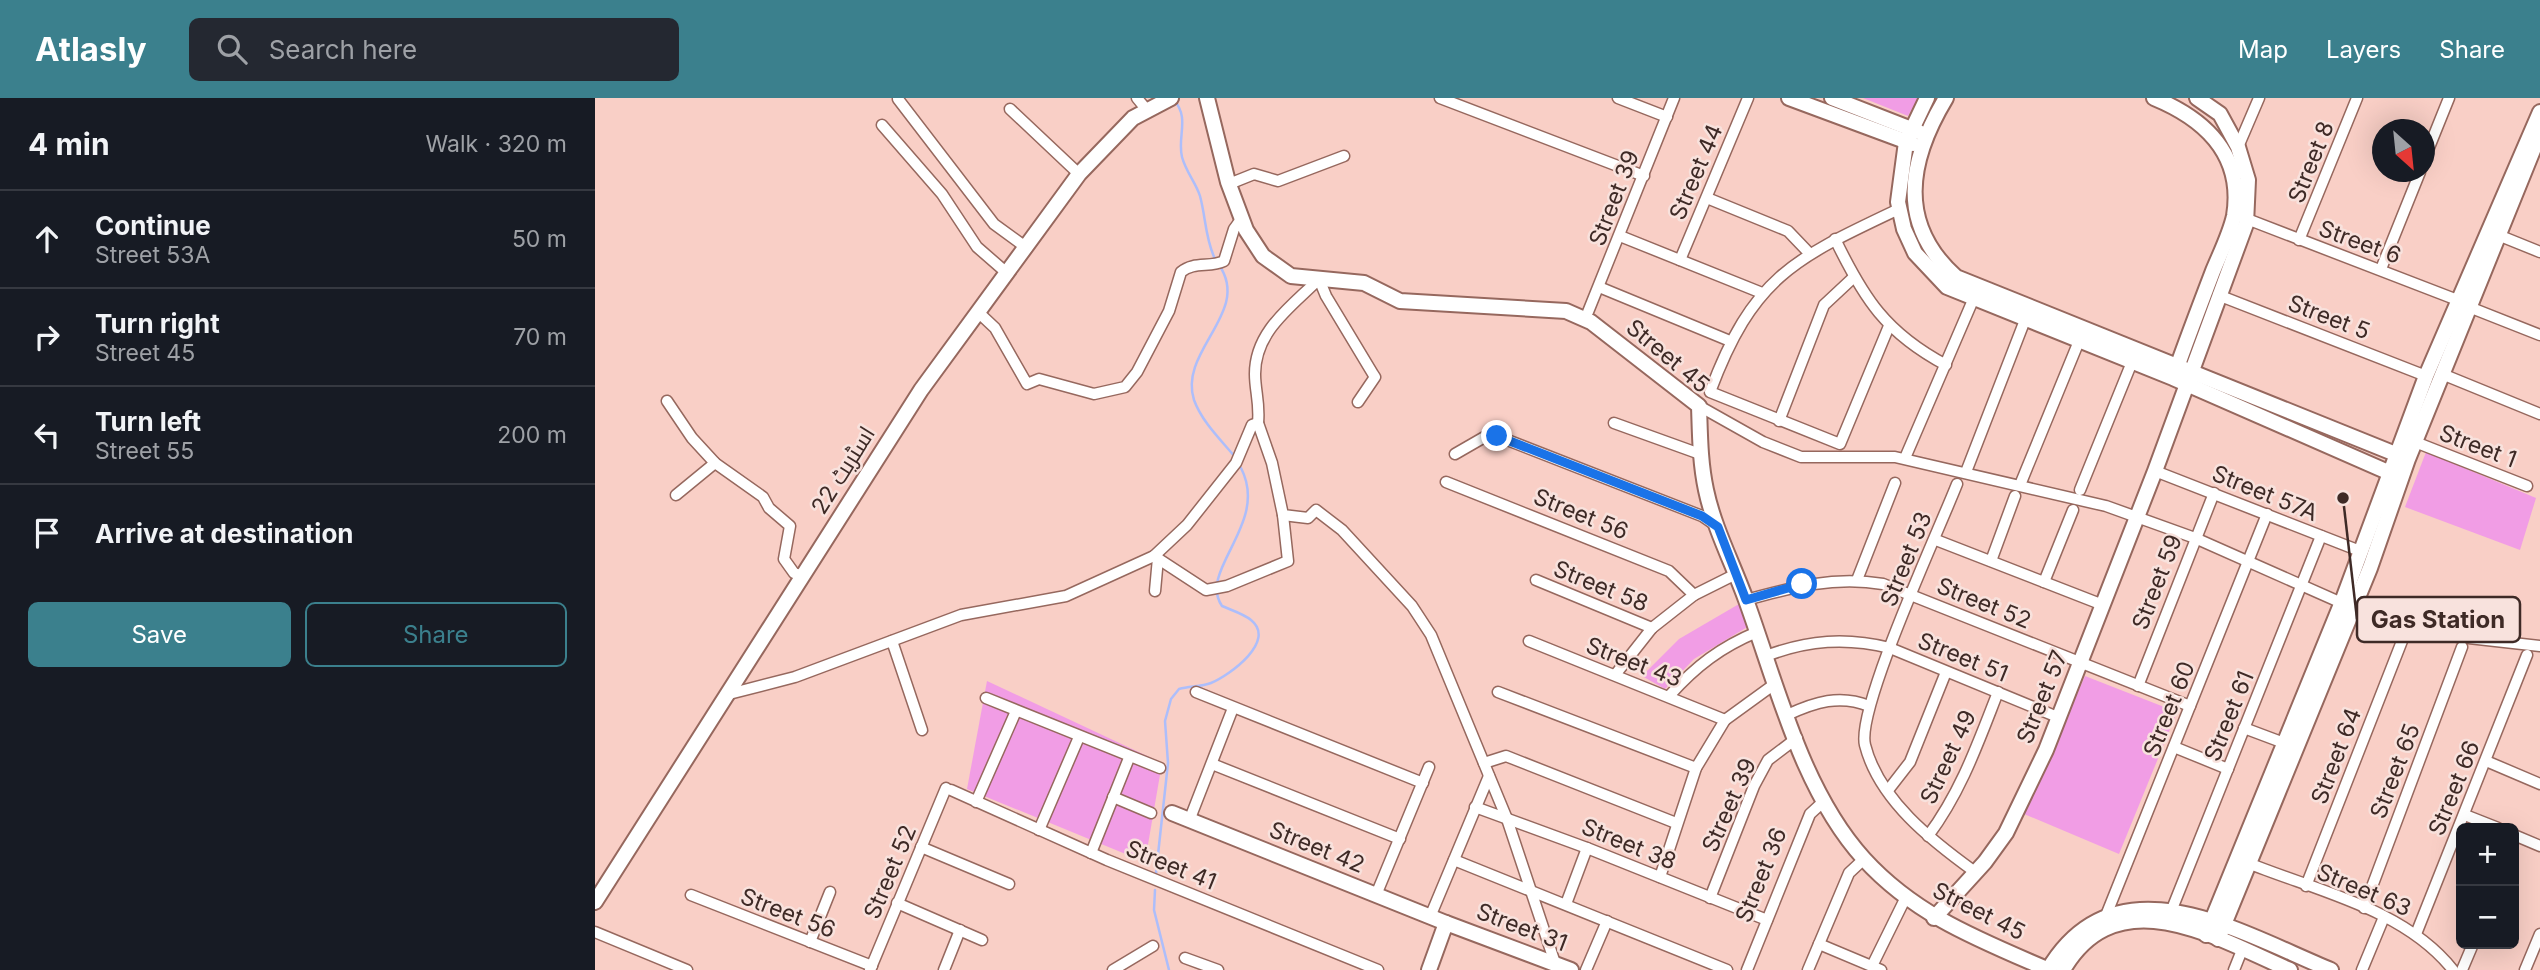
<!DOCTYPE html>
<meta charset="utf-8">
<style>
:root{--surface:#171b24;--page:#242831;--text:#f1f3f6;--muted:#9ea1a6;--line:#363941;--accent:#3b808d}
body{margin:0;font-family:Inter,Cairo,sans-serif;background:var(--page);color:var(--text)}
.controls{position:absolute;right:21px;bottom:21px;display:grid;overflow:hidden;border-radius:10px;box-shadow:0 7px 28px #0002}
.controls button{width:63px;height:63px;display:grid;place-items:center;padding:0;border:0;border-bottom:2px solid var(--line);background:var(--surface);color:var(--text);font:35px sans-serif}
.compass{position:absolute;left:1777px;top:21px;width:63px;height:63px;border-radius:50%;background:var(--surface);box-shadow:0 7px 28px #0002;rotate:153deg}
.stop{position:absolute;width:21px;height:21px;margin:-16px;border:5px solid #1a73e8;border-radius:50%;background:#fff}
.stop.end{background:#1a73e8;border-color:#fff;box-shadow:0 2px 7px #0008}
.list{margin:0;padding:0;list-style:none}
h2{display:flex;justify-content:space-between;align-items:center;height:91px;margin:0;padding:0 28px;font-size:30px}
h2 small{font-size:23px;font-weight:400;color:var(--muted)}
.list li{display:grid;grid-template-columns:46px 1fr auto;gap:21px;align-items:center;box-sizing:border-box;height:98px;padding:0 28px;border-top:2px solid var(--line)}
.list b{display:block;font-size:26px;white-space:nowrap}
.list p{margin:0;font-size:23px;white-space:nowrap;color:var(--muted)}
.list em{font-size:23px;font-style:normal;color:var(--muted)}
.actions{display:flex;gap:14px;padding:21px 28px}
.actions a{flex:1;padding:16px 0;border:2px solid var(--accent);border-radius:10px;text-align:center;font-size:24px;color:var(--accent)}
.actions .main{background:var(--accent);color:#fff}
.icon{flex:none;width:38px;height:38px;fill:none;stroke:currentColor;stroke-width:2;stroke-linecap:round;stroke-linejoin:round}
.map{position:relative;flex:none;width:1945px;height:872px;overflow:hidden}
header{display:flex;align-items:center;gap:42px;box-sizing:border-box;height:98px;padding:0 35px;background:var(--accent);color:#fff}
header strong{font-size:33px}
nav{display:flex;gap:38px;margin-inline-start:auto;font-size:24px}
.search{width:490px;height:63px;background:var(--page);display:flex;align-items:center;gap:18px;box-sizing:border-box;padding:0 24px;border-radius:10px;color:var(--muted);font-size:26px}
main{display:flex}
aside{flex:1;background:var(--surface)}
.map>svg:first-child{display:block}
.green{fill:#f19de5}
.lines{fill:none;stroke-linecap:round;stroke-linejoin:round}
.stream{stroke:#adbefb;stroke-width:2.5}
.street-casing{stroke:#96685e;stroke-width:13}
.secondary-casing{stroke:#96685e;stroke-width:18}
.street{stroke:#fff;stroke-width:10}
.secondary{stroke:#fff;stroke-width:14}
.route{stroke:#1a73e8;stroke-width:9}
.labels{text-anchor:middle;stroke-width:5;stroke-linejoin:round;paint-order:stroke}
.street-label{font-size:23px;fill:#3e2a26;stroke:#f8e2dd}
.leader{fill:none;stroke:#3e2a26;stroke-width:2.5}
.callout-dot{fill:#3e2a26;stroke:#f8e2dd;stroke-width:2.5}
.callout{fill:#f8e2dd;stroke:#3e2a26;stroke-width:2.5}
.callout-label{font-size:24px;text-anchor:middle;font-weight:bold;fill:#3e2a26}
</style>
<header>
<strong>Atlasly</strong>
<div class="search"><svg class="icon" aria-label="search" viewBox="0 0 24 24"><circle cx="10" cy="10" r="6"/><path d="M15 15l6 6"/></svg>Search here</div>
<nav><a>Map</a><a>Layers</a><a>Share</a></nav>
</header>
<main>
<aside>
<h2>4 min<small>Walk · 320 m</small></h2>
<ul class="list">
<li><svg class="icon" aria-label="ahead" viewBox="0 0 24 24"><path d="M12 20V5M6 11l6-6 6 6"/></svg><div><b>Continue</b><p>Street 53A</p></div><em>50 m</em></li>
<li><svg class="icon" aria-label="right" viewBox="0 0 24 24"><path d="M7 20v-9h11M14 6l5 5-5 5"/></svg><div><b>Turn right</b><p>Street 45</p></div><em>70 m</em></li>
<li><svg class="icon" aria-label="left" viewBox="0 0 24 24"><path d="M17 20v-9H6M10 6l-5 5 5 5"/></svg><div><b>Turn left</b><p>Street 55</p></div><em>200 m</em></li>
<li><svg class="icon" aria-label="arrive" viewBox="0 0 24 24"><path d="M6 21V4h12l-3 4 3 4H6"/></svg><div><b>Arrive at destination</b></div></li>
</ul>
<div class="actions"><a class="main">Save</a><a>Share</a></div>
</aside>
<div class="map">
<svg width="1945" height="872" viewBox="0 0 1945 872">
<rect width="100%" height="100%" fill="#f9cfc6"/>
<g class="green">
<path d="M1268 0H1323L1313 18Z"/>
<path d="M1831 354 1941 400 1925 452 1810 409Z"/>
<path d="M1144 506 1154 528 1099 561 1070 591 1047 578 1084 541Z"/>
<path d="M1490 578 1582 614 1524 756 1429 716Z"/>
<path d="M392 583 567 665 550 764 372 691Z"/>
</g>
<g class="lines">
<g class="stream">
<path d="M579 2C595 20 582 39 587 59 591 74 601 85 605 98 611 120 610 140 620 161"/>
<path d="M624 167C657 214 583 253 599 302 607 324 626 342 640 359"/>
<path d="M561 775 573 665 570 623 576 601 584 591C595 588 606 589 616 585 635 577 682 543 656 522 649 516 636 512 627 508 602 472 675 426 646 370"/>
<path d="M560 792 559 812 574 872"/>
</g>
<g class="street-casing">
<g id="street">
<path d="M542 0 551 11"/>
<path d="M845 0 1049 78"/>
<path d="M1023 0 1072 19"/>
<path d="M303 1 399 126 432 150"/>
<path d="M415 11 484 76"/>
<path d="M287 27 347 96 382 149 413 176"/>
<path d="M1643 49 1664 0"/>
<path d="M1829 62 1854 0"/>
<path d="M634 86 659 76 683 83 749 58"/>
<path d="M1112 100 1193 133 1215 156"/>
<path d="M1652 121 1865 203"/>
<path d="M1903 137 1945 154"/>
<path d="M1025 138 1167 195"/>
<path d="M1240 141C1269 201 1291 235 1351 267"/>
<path d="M1704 142 1762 0"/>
<path d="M1085 162 1153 0"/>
<path d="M1786 171 1825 74"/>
<path d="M1004 189 1135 243"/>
<path d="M1623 197 1831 278"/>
<path d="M1874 209 1945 237"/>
<path d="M383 214 400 230 432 286 444 281 499 296 530 289 542 274 574 213 586 174C599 163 615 170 629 163L639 131 647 120"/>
<path d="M993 214 1079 0"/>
<path d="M1294 228 1245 346 1115 294C1158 179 1198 161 1304 111"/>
<path d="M1847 276 1945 316"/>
<path d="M72 303 97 340 120 365 168 399 174 410 195 428 189 461 199 475 208 478"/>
<path d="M1104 308 1168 344 1206 359H1300L1511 408 1600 440 1758 510 1829 535 1945 548"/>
<path d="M1184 323 1229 207 1259 179"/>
<path d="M663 325C665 305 660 293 660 276 660 233 696 209 724 181L731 198 778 276 780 279 763 304"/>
<path d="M1019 325 1105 356"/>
<path d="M1820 344 1932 388"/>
<path d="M860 356 893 337 902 338 1107 418 1123 429"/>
<path d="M1310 360 1378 202"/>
<path d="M1560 373 1765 453"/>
<path d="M1371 374 1430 222"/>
<path d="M851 384 1074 473 1099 497"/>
<path d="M1362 386C1344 432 1261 611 1270 647 1284 702 1337 743 1380 774"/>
<path d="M1425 387 1484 243"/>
<path d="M1485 392 1537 264"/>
<path d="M81 397 120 365"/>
<path d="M1341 442 1508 507"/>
<path d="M559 458 611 492 632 488 693 463 688 417"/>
<path d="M1396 463 1420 398"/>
<path d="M941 482 1057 530"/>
<path d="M1262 482 1300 385"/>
<path d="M1449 484 1478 412"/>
<path d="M560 493 563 460"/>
<path d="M1151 502C1198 489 1239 478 1288 486L1595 608"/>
<path d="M297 543 327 632"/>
<path d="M934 543 1130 622"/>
<path d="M1171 558C1213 542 1251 539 1295 550L1465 620"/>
<path d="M1020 577 1057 530 1099 497 1141 476"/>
<path d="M1543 588 1619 395"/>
<path d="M601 594 828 685"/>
<path d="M903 594 1101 670"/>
<path d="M134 596 200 579 366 517 471 498 559 458 592 427 641 365 657 327 663 325 677 365 688 417 713 420 721 412 747 432 817 508 836 537 912 721 961 868"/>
<path d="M1075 597C1101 568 1126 549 1162 534"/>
<path d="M391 600 565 670"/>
<path d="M1192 617C1220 604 1245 596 1274 608"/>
<path d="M1649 630 1689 645"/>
<path d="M1579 649 1633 671"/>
<path d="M1891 663 1945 686"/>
<path d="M889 665 911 658 1081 725"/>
<path d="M617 666 805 741"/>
<path d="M1294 691 1315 664 1351 574"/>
<path d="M356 692 512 762 783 872"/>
<path d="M518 699 556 715"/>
<path d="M381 704 421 613"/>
<path d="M880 709 992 750 1172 822"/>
<path d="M1870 717 1903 730"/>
<path d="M594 723 638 610"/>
<path d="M444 732 484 639"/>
<path d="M1919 737 1945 748"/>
<path d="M1333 738C1366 694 1383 645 1403 594"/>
<path d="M326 749 414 786"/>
<path d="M496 755 534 660"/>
<path d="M859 762 1132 872"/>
<path d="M1653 765C1722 793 1810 811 1858 872"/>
<path d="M1065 779 1101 670 1130 622 1181 585"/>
<path d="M1711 788 1807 543"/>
<path d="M96 797 277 868"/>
<path d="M781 797 834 669"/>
<path d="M1115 800 1159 688 1173 662 1202 640"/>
<path d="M302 805 387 842"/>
<path d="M971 806 992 750"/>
<path d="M1769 810 1867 549"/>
<path d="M1577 811 1726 438"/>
<path d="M835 819 894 678"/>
<path d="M1510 820 1672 416"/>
<path d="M0 834 92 872"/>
<path d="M1821 836 1932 557"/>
<path d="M215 844 235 794"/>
<path d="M1224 846 1286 872"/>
<path d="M590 860 623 872"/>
<path d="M1277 868 1311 799"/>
<path d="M275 872 351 690"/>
<path d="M349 872 365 832"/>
<path d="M518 872 558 848"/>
<path d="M991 872 1012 823"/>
<path d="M1152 872 1215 716 1228 704"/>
<path d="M1213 872 1254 775 1269 761"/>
<path d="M1639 872 1647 852"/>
<path d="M1767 872 1789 819"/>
<path d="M1867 872 1878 846"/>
<path d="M1930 872 1945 836"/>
</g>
</g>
<g class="secondary-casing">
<g id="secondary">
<path d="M612 0 633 84 651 132 668 158 696 178 769 185 805 203 971 213 996 224 1104 308C1105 337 1105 364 1111 392 1119 430 1138 466 1151 502 1182 587 1207 693 1269 761 1321 818 1385 842 1454 872"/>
<path d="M1194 0 1318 46"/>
<path d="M1237 0 1324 34"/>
<path d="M1332 0 1311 44 1303 104 1309 131 1320 155 1352 189 1578 280 1802 378"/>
<path d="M1351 0C1313 63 1302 126 1361 179L1808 359"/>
<path d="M1559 0C1610 21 1649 57 1639 118 1635 136 1625 156 1618 173 1605 207 1592 241 1580 275"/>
<path d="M577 715 851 825"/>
<path d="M0 804 326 292 484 76 538 20 576 0"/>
<path d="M1339 820 1390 764 1411 735 1451 652 1560 373 1651 126 1653 82 1643 49 1625 16 1602 0"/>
<path d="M1611 837 1747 504 1831 278 1945 14"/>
<path d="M1623 841 1775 470 1813 361 1945 35"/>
<path d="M834 872 851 825 976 872"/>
<path d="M1453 872C1521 757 1645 835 1736 872"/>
<path d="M1468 872C1523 778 1622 841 1695 872"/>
</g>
</g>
<use href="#street" class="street"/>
<use href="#secondary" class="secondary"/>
</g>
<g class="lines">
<path class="route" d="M902 338 1107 418 1123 429 1151 502 1207 486"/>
</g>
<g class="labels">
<g class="street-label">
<text transform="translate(1716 64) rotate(-68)" y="8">Street 8</text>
<text transform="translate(1101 74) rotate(-67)" y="8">Street 44</text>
<text transform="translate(1019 100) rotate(-69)" y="8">Street 39</text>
<text transform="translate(1765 144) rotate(20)" y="8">Street 6</text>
<text transform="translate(1734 219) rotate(21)" y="8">Street 5</text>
<text transform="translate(1073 258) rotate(40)" y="8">Street 45</text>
<text transform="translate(1883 348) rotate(21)" y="8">Street 1</text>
<text transform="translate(248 372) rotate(-58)" y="8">اسٹریٹ 22</text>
<text transform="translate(1670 395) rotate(22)" y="8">Street 57A</text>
<text transform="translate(986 416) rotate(22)" y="8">Street 56</text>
<text transform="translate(1311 461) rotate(-68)" y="8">Street 53</text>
<text transform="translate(1562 484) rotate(-69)" y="8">Street 59</text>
<text transform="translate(1006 488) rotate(22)" y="8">Street 58</text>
<text transform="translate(1389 505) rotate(22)" y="8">Street 52</text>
<text transform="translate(1368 559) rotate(22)" y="8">Street 51</text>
<text transform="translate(1039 564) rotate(21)" y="8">Street 43</text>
<text transform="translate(1447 599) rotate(-68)" y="8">Street 57</text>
<text transform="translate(1574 611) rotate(-68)" y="8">Street 60</text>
<text transform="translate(1634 618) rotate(-68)" y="8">Street 61</text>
<text transform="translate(1741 658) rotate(-69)" y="8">Street 64</text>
<text transform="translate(1353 659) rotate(-65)" y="8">Street 49</text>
<text transform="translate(1800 673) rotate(-69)" y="8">Street 65</text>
<text transform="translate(1859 690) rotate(-68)" y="8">Street 66</text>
<text transform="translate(1134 707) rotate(-66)" y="8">Street 39</text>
<text transform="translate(1034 746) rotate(22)" y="8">Street 38</text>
<text transform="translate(722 749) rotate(22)" y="8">Street 42</text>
<text transform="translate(576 767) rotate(22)" y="8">Street 41</text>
<text transform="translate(295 774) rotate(-67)" y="8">Street 52</text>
<text transform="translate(1166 777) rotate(-68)" y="8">Street 36</text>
<text transform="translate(1769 792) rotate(23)" y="8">Street 63</text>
<text transform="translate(1384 813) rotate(27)" y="8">Street 45</text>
<text transform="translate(193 815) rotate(21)" y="8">Street 56</text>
<text transform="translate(927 829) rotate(21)" y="8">Street 31</text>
</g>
</g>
<path class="leader" d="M1748 400L1762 521"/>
<circle class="callout-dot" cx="1748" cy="400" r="7"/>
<rect class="callout" x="1762" y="499" width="163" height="45" rx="7"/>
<g class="callout-label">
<text x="1843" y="530">Gas Station</text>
</g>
</svg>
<div class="controls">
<button>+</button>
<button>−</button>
</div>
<svg class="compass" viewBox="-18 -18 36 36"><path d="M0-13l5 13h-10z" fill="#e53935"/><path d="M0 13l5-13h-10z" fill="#9ea1a6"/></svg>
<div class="stop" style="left:1207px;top:486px"></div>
<div class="stop end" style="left:902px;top:338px"></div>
</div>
</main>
